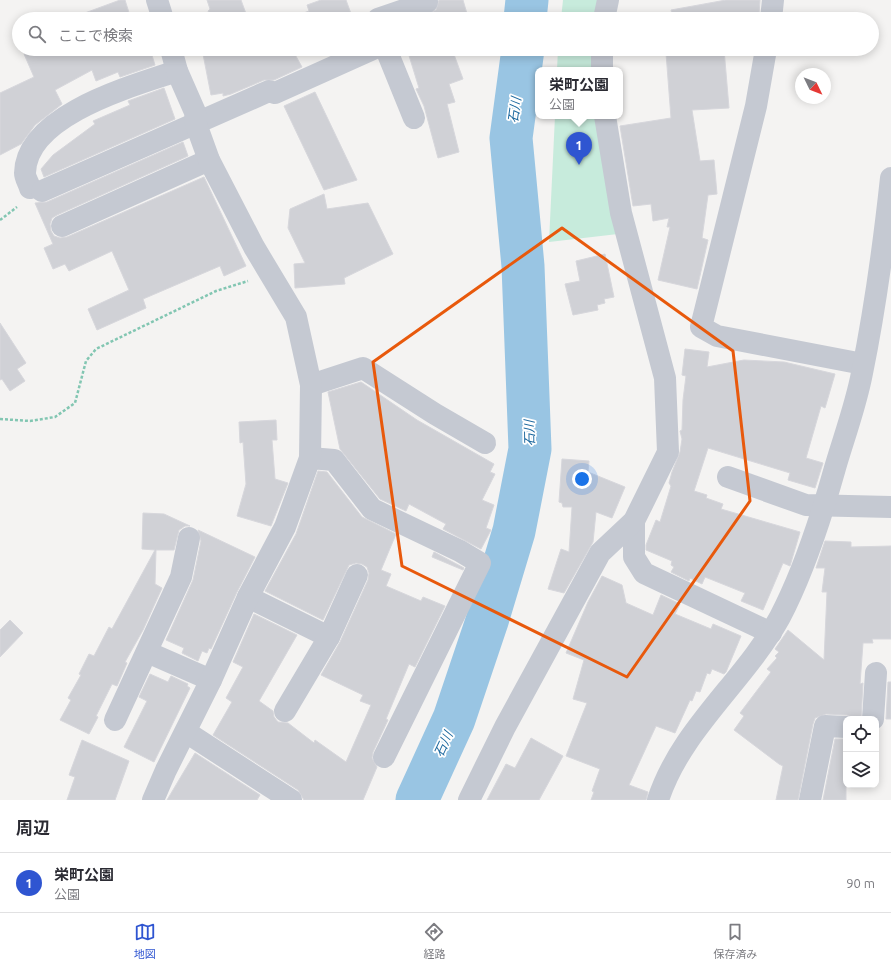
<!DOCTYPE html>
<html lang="ja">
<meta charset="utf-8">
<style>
:root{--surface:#fff;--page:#f2f2f3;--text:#2b2b33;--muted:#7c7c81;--line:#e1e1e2;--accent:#2f55d1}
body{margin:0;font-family:Ubuntu,"Noto Sans JP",sans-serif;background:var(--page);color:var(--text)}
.controls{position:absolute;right:12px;bottom:12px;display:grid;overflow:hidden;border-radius:8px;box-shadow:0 2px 10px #0003}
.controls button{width:36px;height:36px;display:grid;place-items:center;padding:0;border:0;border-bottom:1px solid var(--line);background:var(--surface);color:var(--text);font:20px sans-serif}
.compass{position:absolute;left:795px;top:68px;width:36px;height:36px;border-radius:50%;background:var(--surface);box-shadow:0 2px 10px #0003;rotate:133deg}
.you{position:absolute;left:582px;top:479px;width:14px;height:14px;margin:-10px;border:3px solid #fff;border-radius:50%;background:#1a73e8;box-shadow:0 0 0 6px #1a73e833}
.badge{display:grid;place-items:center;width:26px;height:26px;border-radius:50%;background:var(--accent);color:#fff;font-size:13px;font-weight:700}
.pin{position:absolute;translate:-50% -33px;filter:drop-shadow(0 1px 2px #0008)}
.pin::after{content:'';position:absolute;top:21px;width:14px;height:12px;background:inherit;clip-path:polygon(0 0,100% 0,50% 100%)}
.popup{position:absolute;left:535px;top:67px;width:88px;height:52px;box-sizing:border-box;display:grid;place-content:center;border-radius:8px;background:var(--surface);filter:drop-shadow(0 1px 3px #0005);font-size:13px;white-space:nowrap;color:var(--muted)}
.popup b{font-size:15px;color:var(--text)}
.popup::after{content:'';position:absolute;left:50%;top:100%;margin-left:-8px;border:8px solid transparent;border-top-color:var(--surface)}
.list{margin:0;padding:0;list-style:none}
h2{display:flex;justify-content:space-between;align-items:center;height:52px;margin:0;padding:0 16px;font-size:17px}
h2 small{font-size:13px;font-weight:400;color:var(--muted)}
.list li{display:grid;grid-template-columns:26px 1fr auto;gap:12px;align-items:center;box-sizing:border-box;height:60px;padding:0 16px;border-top:1px solid var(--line)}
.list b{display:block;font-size:15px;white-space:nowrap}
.list p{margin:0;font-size:13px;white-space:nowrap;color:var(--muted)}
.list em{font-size:13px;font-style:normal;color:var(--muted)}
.icon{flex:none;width:22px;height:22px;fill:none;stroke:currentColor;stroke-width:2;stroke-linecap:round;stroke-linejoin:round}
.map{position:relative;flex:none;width:891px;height:800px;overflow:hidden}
.search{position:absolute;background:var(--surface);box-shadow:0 2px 10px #0003;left:12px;right:12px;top:12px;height:44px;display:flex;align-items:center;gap:10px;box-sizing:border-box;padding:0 14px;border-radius:22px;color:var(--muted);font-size:15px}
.sheet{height:112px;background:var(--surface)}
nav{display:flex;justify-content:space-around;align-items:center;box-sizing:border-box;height:56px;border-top:1px solid var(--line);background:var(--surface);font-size:11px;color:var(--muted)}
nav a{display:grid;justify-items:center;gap:2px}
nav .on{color:var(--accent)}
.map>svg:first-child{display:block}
.green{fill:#c7ebdc}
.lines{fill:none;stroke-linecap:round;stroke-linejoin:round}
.river{stroke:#99c5e3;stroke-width:43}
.building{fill:#d0d1d6;stroke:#d7d7dc}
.path{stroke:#82c6b2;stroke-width:2.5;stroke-dasharray:3 2;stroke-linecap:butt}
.minor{stroke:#c5c9d2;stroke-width:22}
.marked{fill:none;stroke:#e8590c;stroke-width:3;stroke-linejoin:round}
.labels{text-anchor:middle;stroke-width:3.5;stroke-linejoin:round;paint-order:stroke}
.water-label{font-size:13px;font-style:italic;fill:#1d699f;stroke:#fff}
</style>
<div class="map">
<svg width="891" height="800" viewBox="0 0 891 800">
<rect width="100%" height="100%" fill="#f4f3f2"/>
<g class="green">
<path d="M563 0H601L597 19H561Z"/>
<path d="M558 49H595V70H557Z"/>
<path d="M555 116H598L618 234 549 242Z"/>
</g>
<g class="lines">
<g class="river">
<path d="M525 19 527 0"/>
<path d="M417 800 454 719 487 621 514 531 530 449 523 266 511 138 523 49"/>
</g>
</g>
<g class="building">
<path d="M120 0H125L131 19H75L74 17Z"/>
<path d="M207 0H241L248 19H211L208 11 210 9Z"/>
<path d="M321 0H346L353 19H303L301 14 309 11 307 5Z"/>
<path d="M439 0H463L468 17 462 19H416L436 10Z"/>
<path d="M726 0H760L759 15 737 19H673L671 10Z"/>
<path d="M36 49H150L155 65 120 77 118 72 96 81 92 70 55 90 62 104 35 125 21 144 0 155V93L34 77 24 54Z"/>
<path d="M202 49H292L302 67 274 80H264L231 94 223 96V93L211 95Z"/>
<path d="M407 49H452L463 79 449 84 455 102 447 104 459 152 438 158 424 106 416 89 419 88Z"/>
<path d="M678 49H724L729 108 692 110 700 161 714 160 717 194 708 195 702 238 708 240 697 289 658 280 670 227H667L669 218 653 221 651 204 633 206 620 126 671 118 666 53 678 52Z"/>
<path d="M164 88 175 119 44 177 41 169 53 155 95 124 93 121 130 105 128 101Z"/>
<path d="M315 92 357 180 324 190 284 106Z"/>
<path d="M183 142 188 156 57 215 52 218 50 224 51 231 54 236 60 238 67 237 204 177 246 266 224 276 220 266 143 299 146 308 97 330 88 309 129 290 112 251 69 271 65 264 53 269 44 248 53 244 35 203 47 202Z"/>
<path d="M324 194 327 209 368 203 393 254 344 278 345 284 295 288 294 264 305 263 288 228 290 209Z"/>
<path d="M605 254 614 297 604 299 605 303 597 305 598 310 573 315 565 284 580 281 576 261Z"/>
<path d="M0 323 26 363 17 369 25 381 10 391 2 379 0 380Z"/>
<path d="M685 349 709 352 707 367 744 360 784 362 835 374 825 408 821 406 806 458 823 463 815 488 788 480 790 473 708 448 694 491 707 495 706 498 723 504 721 509 800 532 790 566 783 563 763 610 741 601 745 593 705 577 702 584 690 578 689 581 671 572 674 567 671 565 672 561 646 550V545L656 520 660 522 671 486 669 483 672 472 680 452 682 439 680 431 682 430 683 400 686 376 682 375Z"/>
<path d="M361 382 417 420 494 464 490 472 495 474 482 500 494 505 486 528 491 530 481 549 443 529 446 524 409 504 406 511 380 499 340 449 328 392Z"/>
<path d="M276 420 277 440H272L275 479 288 483 271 526 237 516 246 484 243 442 240 443 239 422Z"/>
<path d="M562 459 589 461 588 472 625 487 612 518 596 512 593 542 564 593 548 589 561 549 569 552 572 507H563L562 503 559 502Z"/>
<path d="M318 471 327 472 362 517 396 534 381 570 391 574 386 586 421 601 423 597 445 606 415 667 409 664 386 719 388 720 373 752 372 758 377 767 363 800H304L298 790 213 735 232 702 226 698 243 667 233 662 254 614 297 635 259 701 273 711 274 717 278 722 288 723 314 743 315 740 346 762 371 705 360 701 363 695 321 675 340 642 368 580 369 573 367 567 362 564 356 563 349 565 323 620 265 591 296 534Z"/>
<path d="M143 513 164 514 190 526H185L179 530 174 550H156L155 584 162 588 143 630 125 662 127 663 117 686 112 684 96 716 98 717 89 734 60 720 71 700 68 698 81 675 79 674 89 654 94 656 109 627 112 629 155 550 142 549Z"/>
<path d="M198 530 255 557 237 592 211 649 209 648 207 653 202 651 198 661 182 653 184 648 166 640 193 580 201 541Z"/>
<path d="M825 541 851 542V547L891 546V639H872L873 643H863L860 684 863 683 861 719H855L847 715 826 714 815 718 813 724 798 800H776L783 766 779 764 734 730 744 716 740 713 771 672 767 669 777 658 775 656 779 652 775 649 788 630 824 660 827 592H822L825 568H816Z"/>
<path d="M434 552 464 568 463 570 432 557Z"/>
<path d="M602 576 622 585 626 603 653 615 661 595 680 604 675 614 711 629 713 624 741 636 726 672 724 674 712 669 710 674 707 673 700 692 696 691 692 701 690 700 675 733 656 726 629 785 648 792 646 800H591L594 792 592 791 600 769 566 756 587 703 573 699 584 660 566 653 588 602Z"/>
<path d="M10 620 23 633 0 657V630Z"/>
<path d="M150 674 168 682 171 676 188 684 187 686 190 688 154 762 124 747 147 701 139 697Z"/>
<path d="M888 682H891V719H886Z"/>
<path d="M531 738 563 756 539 800H487L506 764 515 768Z"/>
<path d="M835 739H846V800H823Z"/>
<path d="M82 740 129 761 115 800H67L75 777 69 775Z"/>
<path d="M195 753 260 795 257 800H167Z"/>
</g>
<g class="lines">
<g class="path">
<path d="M0 220 17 207"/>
<path d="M0 419 30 421 55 417 75 403 86 361 96 349 216 291 248 281"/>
</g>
<g class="minor">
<path d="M157 0 163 19"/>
<path d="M378 19 427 2"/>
<path d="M604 19 608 0"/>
<path d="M771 19 773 0"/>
<path d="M386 49 414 118"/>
<path d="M766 49 756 106 701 327 717 336 863 364"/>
<path d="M602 70V49"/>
<path d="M30 188C29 184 25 178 25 173 26 115 132 86 177 71"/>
<path d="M42 191 269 91 275 93 373 49"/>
<path d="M62 226 209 160"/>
<path d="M311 385 363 368 435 414 485 443"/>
<path d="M310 458 334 460 372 509 460 551 480 563 384 757"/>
<path d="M728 477 806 505 891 507"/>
<path d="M634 521V557L644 573 771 633"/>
<path d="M248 597 329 637"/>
<path d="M147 652 211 680"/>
<path d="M285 711 329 637 357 575"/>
<path d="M873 719 876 673"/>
<path d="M115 720 181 577 189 538"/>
<path d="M186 732 291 800"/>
<path d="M153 800 166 770 211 680 248 597 285 527 310 458 311 385 296 317 254 247 209 160 196 124 195 112 177 71 171 49"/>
<path d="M469 800 505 727 600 553 634 521 668 452 665 378 621 213 605 116"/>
<path d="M658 800C681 729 744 682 780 617 804 571 821 518 835 468 844 437 856 405 862 373 875 309 884 243 891 178"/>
<path d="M810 800 825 726 846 727"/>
</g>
</g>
<path class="marked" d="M562 228 733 351 750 501 627 677 402 566 373 362Z"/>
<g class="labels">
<g class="water-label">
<text transform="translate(514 110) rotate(-82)" y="5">石川</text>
<text transform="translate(529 433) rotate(-91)" y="5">石川</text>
<text transform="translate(443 744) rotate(-65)" y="5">石川</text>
</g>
</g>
</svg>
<div class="controls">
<button><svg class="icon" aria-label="locate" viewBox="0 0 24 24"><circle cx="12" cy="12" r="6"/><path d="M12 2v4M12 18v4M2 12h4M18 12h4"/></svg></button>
<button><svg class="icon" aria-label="layers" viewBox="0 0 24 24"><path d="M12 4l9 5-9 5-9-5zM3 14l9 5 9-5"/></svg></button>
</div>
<svg class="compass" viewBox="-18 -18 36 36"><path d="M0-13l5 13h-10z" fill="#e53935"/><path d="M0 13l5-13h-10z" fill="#7c7c81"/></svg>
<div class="you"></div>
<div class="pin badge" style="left:579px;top:165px">1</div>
<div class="popup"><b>栄町公園</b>公園</div>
<div class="search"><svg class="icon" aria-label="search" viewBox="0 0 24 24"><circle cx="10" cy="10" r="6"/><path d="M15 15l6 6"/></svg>ここで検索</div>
</div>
<section class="sheet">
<h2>周辺<small></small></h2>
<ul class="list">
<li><span class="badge">1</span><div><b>栄町公園</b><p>公園</p></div><em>90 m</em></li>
</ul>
</section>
<nav>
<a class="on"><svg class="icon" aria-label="map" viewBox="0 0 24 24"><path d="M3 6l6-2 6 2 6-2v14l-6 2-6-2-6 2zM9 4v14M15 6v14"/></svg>地図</a>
<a><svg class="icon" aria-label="directions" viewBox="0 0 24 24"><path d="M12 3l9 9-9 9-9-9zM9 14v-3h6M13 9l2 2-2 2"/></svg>経路</a>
<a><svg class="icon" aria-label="saved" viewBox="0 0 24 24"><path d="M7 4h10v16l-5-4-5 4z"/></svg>保存済み</a>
</nav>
